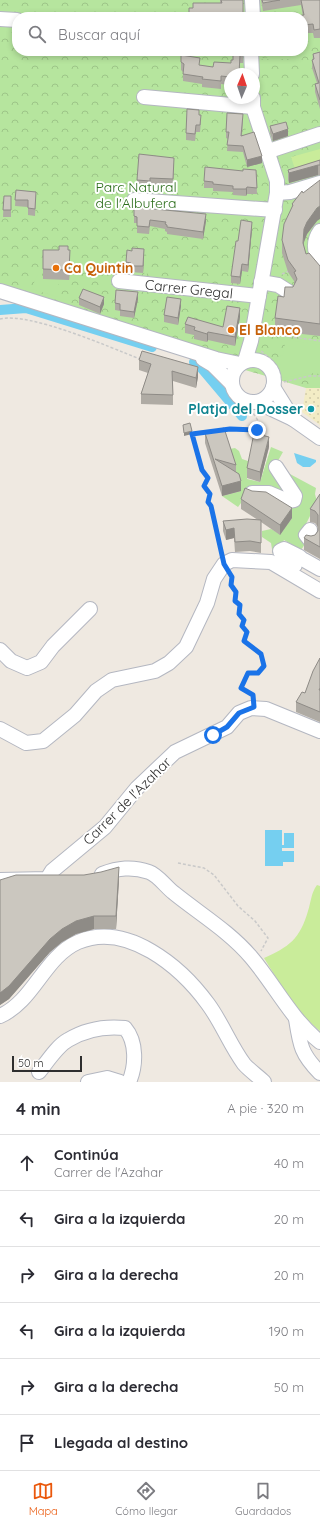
<!DOCTYPE html>
<html lang="es">
<meta charset="utf-8">
<style>
:root{--surface:#fff;--page:#f2f2f3;--text:#2b2b33;--muted:#7c7c81;--line:#e1e1e2;--accent:#ea580c}
body{margin:0;font-family:Quicksand,sans-serif;background:var(--page);color:var(--text)}
.compass{position:absolute;left:224px;top:68px;width:36px;height:36px;border-radius:50%;background:var(--surface);box-shadow:0 2px 6px #0003;rotate:2deg}
.scale{position:absolute;left:12px;bottom:10px;width:70px;box-sizing:border-box;padding-left:4px;border:2px solid #2e2e2e;border-top:0;font-size:11px;line-height:14px;white-space:nowrap;color:#2e2e2e;-webkit-text-stroke:3px #fff;paint-order:stroke}
.stop{position:absolute;width:12px;height:12px;margin:-9px;border:3px solid #1a73e8;border-radius:50%;background:#fff}
.stop.end{background:#1a73e8;border-color:#fff;box-shadow:0 1px 4px #0008}
.list{margin:0;padding:0;list-style:none}
h2{display:flex;justify-content:space-between;align-items:center;height:52px;margin:0;padding:0 16px;font-size:17px}
h2 small{font-size:13px;font-weight:400;color:var(--muted)}
.list li{display:grid;grid-template-columns:26px 1fr auto;gap:12px;align-items:center;box-sizing:border-box;height:56px;padding:0 16px;border-top:1px solid var(--line)}
.list b{display:block;font-size:15px;white-space:nowrap}
.list p{margin:0;font-size:13px;white-space:nowrap;color:var(--muted)}
.list em{font-size:13px;font-style:normal;color:var(--muted)}
.icon{flex:none;width:22px;height:22px;fill:none;stroke:currentColor;stroke-width:2;stroke-linecap:round;stroke-linejoin:round}
.map{position:relative;flex:none;width:320px;height:1082px;overflow:hidden}
.search{position:absolute;background:var(--surface);box-shadow:0 2px 6px #0003;left:12px;right:12px;top:12px;height:44px;display:flex;align-items:center;gap:10px;box-sizing:border-box;padding:0 14px;border-radius:16px;color:var(--muted);font-size:15px}
.sheet{height:388px;background:var(--surface)}
nav{display:flex;justify-content:space-around;align-items:center;box-sizing:border-box;height:56px;border-top:1px solid var(--line);background:var(--surface);font-size:11px;color:var(--muted)}
nav a{display:grid;justify-items:center;gap:2px}
nav .on{color:var(--accent)}
.map>svg:first-child{display:block}
.forest{fill:url(#forest-crowns);fill-rule:evenodd}
.sand{fill:url(#sand-dots)}
.garden{fill:#b6e59e}
.pitch{fill:#c9ec9a}
.water{fill:#75cff0}
.lines{fill:none;stroke-linecap:round;stroke-linejoin:round}
.canal{stroke:#75cff0;stroke-width:10}
.minor-casing{stroke:#b4b7c1;stroke-width:16}
.path{stroke:#c9c9c9;stroke-width:1.5;stroke-dasharray:3 2;stroke-linecap:butt}
.minor{stroke:#fff;stroke-width:14}
.wall{fill:#afaba4}
.shaded-wall{fill:#8e8b86}
.building{fill:#cbc7bf;stroke:#8e8b86}
.route{stroke:#1a73e8;stroke-width:5}
.food-dot{fill:#e8710a;stroke:#fff;stroke-width:1.5}
.culture-dot{fill:#0f9aa8;stroke:#fff;stroke-width:1.5}
.labels{text-anchor:middle;stroke-width:4;stroke-linejoin:round;paint-order:stroke}
.park-label{font-size:14px;fill:#2c6e1b;stroke:#fff}
.food-label{font-size:14px;font-weight:bold;fill:#c56008;stroke:#fff;text-anchor:start}
.street-label{font-size:14px;fill:#2e2e2e;stroke:#fff}
.culture-label{font-size:14px;font-weight:bold;fill:#0d838f;stroke:#fff;text-anchor:end}
</style>
<div class="map">
<svg width="320" height="1082" viewBox="0 0 320 1082">
<defs>
<pattern id="forest-crowns" width="20" height="18" patternUnits="userSpaceOnUse"><rect width="20" height="18" fill="#b6e59e"/><path d="M2 6a3 3 0 1 1 6 0M12 15a3 3 0 1 1 6 0" fill="none" stroke="#9dc588"/></pattern>
<pattern id="sand-dots" width="8" height="8" patternUnits="userSpaceOnUse"><rect width="8" height="8" fill="#f3ecc5"/><path d="M2 2h.1M6 6h.1" fill="none" stroke="#d1cbaa" stroke-width="1.8" stroke-linecap="round"/></pattern>
</defs>
<rect width="100%" height="100%" fill="#efe9e1"/>
<path class="forest" d="M0 0H320V388H306L0 297ZM17 17H303V51H17ZM230 74H254V98H230Z"/>
<path class="sand" d="M306 388H320V425L302 412Z"/>
<g class="garden">
<path d="M284 11 303 17H264L265 14Z"/>
<path d="M303 53 305 54 302 59H255Z"/>
<path d="M245 113 249 117 253 132 248 135 246 131 243 115Z"/>
<path d="M126 243 151 245 146 280H141V276H144L147 248C139 243 133 247 125 247Z"/>
<path d="M251 254H258L254 277 247 275 245 276 244 286H240L242 271 248 272Z"/>
<path d="M38 274H42V281H58V297L31 289Z"/>
<path d="M276 338 320 345V374L309 373 283 378 280 364 274 359 283 355 285 345Z"/>
<path d="M271 447 283 452 275 466 316 488 315 494 317 502 304 528 313 532 301 550 284 540 275 555H273L271 543 262 537V531L271 529 280 534 292 518 250 491 238 507 222 496 241 491 229 449 235 448 239 451 242 459 248 461 247 479 260 482Z"/>
</g>
<g class="pitch">
<path d="M320 149V164L296 172 291 157Z"/>
<path d="M317 885 320 886V1031C296 1012 280 984 264 958 289 947 300 939 308 911 311 902 311 893 317 885Z"/>
</g>
<g class="water">
<path d="M294 453 316 460V462L310 467H303L297 463Z"/>
<path d="M265 830H282V845H284V833H294V848H282V851H294V862H283V866H265Z"/>
</g>
<g class="lines">
<g class="canal">
<path d="M0 310 26 308 152 347"/>
<path d="M194 362 199 365 242 416"/>
</g>
<g class="minor-casing">
<g id="minor">
<path d="M252 0 253 17"/>
<path d="M0 19 17 20"/>
<path d="M251 51 252 74"/>
<path d="M144 97 253 107"/>
<path d="M266 152 320 134"/>
<path d="M277 193 290 192 320 183"/>
<path d="M134 200 275 210"/>
<path d="M320 231C313 241 314 252 320 262"/>
<path d="M119 281 259 296"/>
<path d="M261 282 278 285 289 292"/>
<path d="M0 291 216 359 240 364"/>
<path d="M203 359 213 365 232 384"/>
<circle cx="253" cy="381" r="21"/>
<path d="M245 361 251 341 277 193V181L253 107V98"/>
<path d="M273 387 293 419"/>
<path d="M257 402 293 419 320 438"/>
<path d="M252 493H269L288 501 294 500 295 496 276 467"/>
<path d="M310 530 306 535 310 540"/>
<path d="M304 560 320 569"/>
<path d="M295 565 283 557 280 551 284 549 300 557"/>
<path d="M0 650 11 661 27 668 41 662 53 646 90 609"/>
<path d="M0 729 26 743 43 741 75 715 96 691 112 680 155 671 169 663 186 647 207 603 214 579 224 564 232 560 271 562 320 591"/>
<path d="M102 874C118 868 132 866 149 872 158 875 166 887 174 893 200 914 230 932 251 957 275 985 291 1019 320 1042"/>
<path d="M0 880 47 879 52 871 105 827 137 788 175 752 227 727 239 713 251 708 266 709 320 731"/>
<path d="M0 1016C34 1001 44 957 78 942 127 921 181 967 208 1004 222 1023 230 1045 244 1064 249 1070 258 1076 264 1082"/>
<path d="M296 1019C300 1045 301 1054 320 1073"/>
<path d="M39 1072C47 1062 57 1046 68 1040 86 1029 105 1026 125 1028 137 1042 136 1066 129 1082"/>
<path d="M88 1082 107 1078 120 1082"/>
</g>
</g>
<g class="path">
<path d="M282 274 289 271"/>
<path d="M0 319C30 312 109 347 140 359"/>
<path d="M264 333 320 341"/>
<path d="M261 351C272 360 278 365 281 379"/>
<path d="M284 382 309 376H320"/>
<path d="M225 430 260 429 261 425 253 413"/>
<path d="M209 432 192 434 202 470 208 478 205 486 210 494 207 502 211 506 221 552"/>
<path d="M231 575V585L236 592 235 601 240 605 239 613 244 620 242 627 247 632 244 641 261 654 264 666 258 673H248L241 688 253 696"/>
<path d="M178 863 204 868 214 875 238 906 255 921 268 938 261 951"/>
</g>
<use href="#minor" class="minor"/>
</g>
<g class="wall">
<path d="M220 0H243V17H189L193 8 220 3Z"/>
<path d="M261 0H320V38H314L313 33H303V17L301 5 263 11Z"/>
<path d="M243 51V63H240L230 74V85L221 84V89L202 87V84L183 81V72L181 70V62L200 65 213 67 231 63 233 60Z"/>
<path d="M320 52V109L315 92V84L317 83 312 68 313 54Z"/>
<path d="M199 115 201 122 200 132H196L195 141 186 140V133Z"/>
<path d="M243 121 242 135 262 163 247 167 243 152 227 151 228 139 226 138V132Z"/>
<path d="M270 126 288 136 273 141 270 133Z"/>
<path d="M320 160V175H318L289 183 288 180V170Z"/>
<path d="M174 164 173 186 150 185V188L137 187V180Z"/>
<path d="M256 170 257 194H247L246 196 233 195V192L213 191V188H204V181L243 171Z"/>
<path d="M16 190 36 192 35 216 28 215V207L15 206Z"/>
<path d="M303 193 317 221 307 234 304 242V246L306 254 320 266V336L275 331V318L284 297 294 285V281L288 272 282 253V240L292 208V204Z"/>
<path d="M4 196H11V217H3Z"/>
<path d="M134 216 206 221 203 239 167 234V232L165 231V229L150 226 149 234 137 233V223H134Z"/>
<path d="M252 229 248 272 242 271 240 284 231 283V276Z"/>
<path d="M43 250H68L70 260 69 280 43 279Z"/>
<path d="M144 256 143 273 131 272V269H126V262Z"/>
<path d="M79 298 104 304 100 314 79 305Z"/>
<path d="M138 299 134 318 120 316V311L115 310V303Z"/>
<path d="M181 306 178 325 164 322V315Z"/>
<path d="M240 317 235 346 208 340 207 342 194 339V335L185 333V324L223 327Z"/>
<path d="M139 360 198 377 196 388 173 381V405L141 404V394L148 373 139 370Z"/>
<path d="M205 433 236 465V472L241 491 222 496 205 443Z"/>
<path d="M269 447 260 482 247 478V468Z"/>
<path d="M320 494V559L304 550V538L315 535 318 531V527L315 523 310 522V509Z"/>
<path d="M241 499 292 518 280 535 261 522V553L250 551 235 552 234 538 226 540 223 531V521L258 520 241 509Z"/>
<path d="M320 658V722L296 712V702L305 693Z"/>
<path d="M119 879 116 929H94L76 934 62 942 50 952 9 999 0 1005V880Z"/>
</g>
<g class="shaded-wall">
<path d="M288 129V136L273 141V134Z"/>
<path d="M262 156V163L247 167V160Z"/>
<path d="M318 165V175L289 183V173Z"/>
<path d="M247 187V194L246 196V189Z"/>
<path d="M320 206V219L317 221 307 234 304 242 303 256 304 229 307 222 317 208Z"/>
<path d="M206 214V221L203 239V232Z"/>
<path d="M252 222V229L248 272V265Z"/>
<path d="M144 249V256L143 273V266Z"/>
<path d="M70 250V260L69 280V270Z"/>
<path d="M242 264V271L240 284V277Z"/>
<path d="M138 292V299L134 318V312Z"/>
<path d="M104 297V304L100 314V307Z"/>
<path d="M181 299V306L178 325V318Z"/>
<path d="M240 308V317L235 346V337Z"/>
<path d="M208 332V340L207 342V334Z"/>
<path d="M198 367V377L196 388V378Z"/>
<path d="M192 431V434L184 436V433Z"/>
<path d="M269 437V447L260 482V472Z"/>
<path d="M241 481V491L222 496V486Z"/>
<path d="M292 508V518L280 535V525Z"/>
<path d="M234 528V538L226 540V530Z"/>
<path d="M119 867V879L116 929V916Z"/>
<path d="M94 916V929L76 934 62 942 50 952 9 999 0 1005V993L50 939 62 929 76 921Z"/>
</g>
<g class="building">
<path d="M221 0H243V17H230V13H206V17H189V8H193V3H222Z"/>
<path d="M262 0H280L263 3Z"/>
<path d="M301 0H320V29L314 30 313 24 303 25V17H282L304 15Z"/>
<path d="M233 51H243V55H240L239 74H230V77L221 76V81L202 79 203 77 183 74 184 64 181 62V55L200 58 199 65 213 67 214 62 231 63V60H233Z"/>
<path d="M320 52V100L315 84 319 83 312 60 314 59 313 54Z"/>
<path d="M187 109 199 110V115H201L200 125H196L195 134 186 133Z"/>
<path d="M227 113 243 114 241 136 254 132 262 156 247 160 243 146 227 145 229 132H226Z"/>
<path d="M286 122 288 129 273 134 270 126Z"/>
<path d="M139 154 174 158 173 179 150 178V181L137 180Z"/>
<path d="M320 160V165H318L289 173 288 170Z"/>
<path d="M205 167 243 171V169L256 170 257 188 247 187 246 189H233V186L213 184V182L204 181Z"/>
<path d="M320 180V206L317 208 307 222 304 229 303 243 306 254 309 253 320 266V324L275 318 278 296 284 297 285 287H293L297 279 294 272 296 271 288 260 282 240 284 224 293 205 292 204 302 191 303 193Z"/>
<path d="M16 190 36 192 35 209 28 208V200H15Z"/>
<path d="M4 196H11V210H3Z"/>
<path d="M134 207 206 214 203 232 167 227V225L165 224 166 222 150 220 149 227 137 226V217L134 216Z"/>
<path d="M241 220 252 222 248 265 242 264 240 277 231 276 236 241H238Z"/>
<path d="M59 246H68V250H70L69 270 43 269V250H59Z"/>
<path d="M132 248 144 249 143 266H131V263L126 262 127 250 132 251Z"/>
<path d="M83 289 104 297 100 307 79 298Z"/>
<path d="M116 290 138 292 134 312 120 310V304L115 303Z"/>
<path d="M167 297 181 299 178 318 164 315Z"/>
<path d="M227 306 240 308 235 337 208 332 207 334 194 330 195 327 185 324 188 317 223 327Z"/>
<path d="M142 351 198 367 196 378 172 371 173 395 141 394 151 364 139 360Z"/>
<path d="M190 423 192 431 184 433 183 425Z"/>
<path d="M224 428 236 465 215 459 239 474 241 481 222 486 205 433Z"/>
<path d="M254 433 269 437 260 472 247 468Z"/>
<path d="M245 488 252 491 266 492 292 508 280 525 241 499Z"/>
<path d="M320 494V547L304 538 306 535 311 536 315 535 318 531V515L315 511 310 509Z"/>
<path d="M247 519 261 520V543L250 541 235 542 234 528 226 530 223 521Z"/>
<path d="M320 658V688L319 690H320V712L296 702 302 692 305 693 313 671Z"/>
<path d="M119 867 116 916H94L76 921 62 929 50 939 9 986 0 993V880L16 875H84L101 872Z"/>
</g>
<g class="lines">
<path class="route" d="M213 735 227 727 239 713 254 707 253 695 241 688 248 673H258L264 666 261 654 244 641 247 632 242 626 244 620 239 614 240 605 235 601 236 592 231 585 232 577 224 564 211 506 208 502 210 494 204 486 208 478 202 470 192 434 230 429 257 430"/>
</g>
<g class="food-dot">
<circle cx="56" cy="268" r="4"/>
<circle cx="231" cy="330" r="4"/>
</g>
<circle class="culture-dot" cx="311" cy="409" r="4"/>
<g class="labels">
<g class="park-label">
<text x="136" y="192">Parc Natural<tspan x="136" dy="16">de l'Albufera</tspan></text>
</g>
<g class="food-label">
<text x="64" y="273">Ca Quintin</text>
<text x="239" y="335">El Blanco</text>
</g>
<g class="street-label">
<text transform="translate(189 289) rotate(6)" y="5">Carrer Gregal</text>
<text transform="translate(127 801) rotate(-45)" y="5">Carrer de l'Azahar</text>
</g>
<g class="culture-label">
<text x="303" y="414">Platja del Dosser</text>
</g>
</g>
</svg>
<svg class="compass" viewBox="-18 -18 36 36"><path d="M0-13l5 13h-10z" fill="#e53935"/><path d="M0 13l5-13h-10z" fill="#7c7c81"/></svg>
<div class="scale">50 m</div>
<div class="stop" style="left:213px;top:735px"></div>
<div class="stop end" style="left:257px;top:430px"></div>
<div class="search"><svg class="icon" aria-label="search" viewBox="0 0 24 24"><circle cx="10" cy="10" r="6"/><path d="M15 15l6 6"/></svg>Buscar aquí</div>
</div>
<section class="sheet">
<h2>4 min<small>A pie · 320 m</small></h2>
<ul class="list">
<li><svg class="icon" aria-label="ahead" viewBox="0 0 24 24"><path d="M12 20V5M6 11l6-6 6 6"/></svg><div><b>Continúa</b><p>Carrer de l'Azahar</p></div><em>40 m</em></li>
<li><svg class="icon" aria-label="left" viewBox="0 0 24 24"><path d="M17 20v-9H6M10 6l-5 5 5 5"/></svg><div><b>Gira a la izquierda</b></div><em>20 m</em></li>
<li><svg class="icon" aria-label="right" viewBox="0 0 24 24"><path d="M7 20v-9h11M14 6l5 5-5 5"/></svg><div><b>Gira a la derecha</b></div><em>20 m</em></li>
<li><svg class="icon" aria-label="left" viewBox="0 0 24 24"><path d="M17 20v-9H6M10 6l-5 5 5 5"/></svg><div><b>Gira a la izquierda</b></div><em>190 m</em></li>
<li><svg class="icon" aria-label="right" viewBox="0 0 24 24"><path d="M7 20v-9h11M14 6l5 5-5 5"/></svg><div><b>Gira a la derecha</b></div><em>50 m</em></li>
<li><svg class="icon" aria-label="arrive" viewBox="0 0 24 24"><path d="M6 21V4h12l-3 4 3 4H6"/></svg><div><b>Llegada al destino</b></div></li>
</ul>
</section>
<nav>
<a class="on"><svg class="icon" aria-label="map" viewBox="0 0 24 24"><path d="M3 6l6-2 6 2 6-2v14l-6 2-6-2-6 2zM9 4v14M15 6v14"/></svg>Mapa</a>
<a><svg class="icon" aria-label="directions" viewBox="0 0 24 24"><path d="M12 3l9 9-9 9-9-9zM9 14v-3h6M13 9l2 2-2 2"/></svg>Cómo llegar</a>
<a><svg class="icon" aria-label="saved" viewBox="0 0 24 24"><path d="M7 4h10v16l-5-4-5 4z"/></svg>Guardados</a>
</nav>
